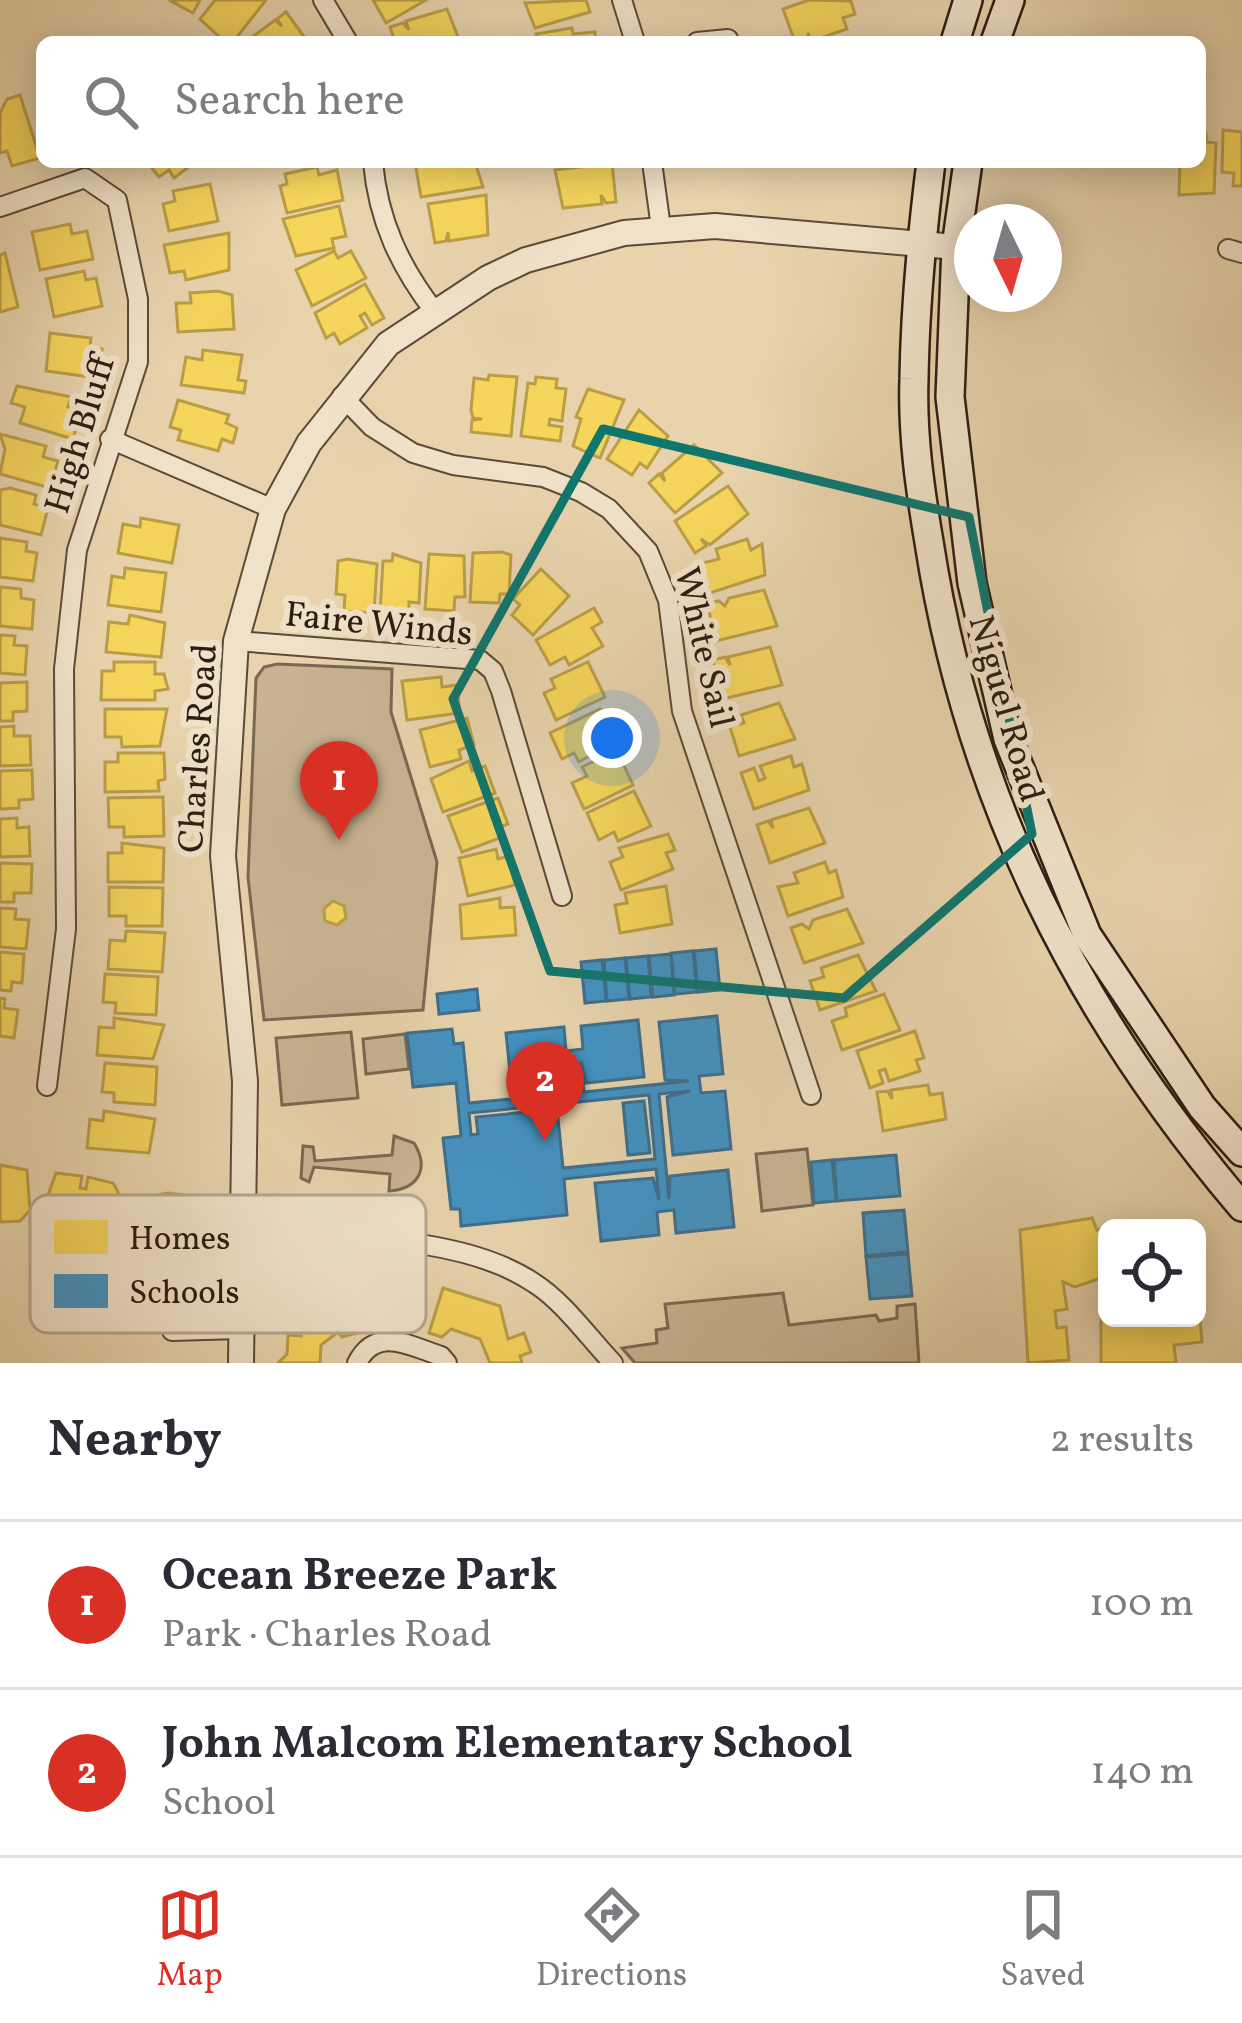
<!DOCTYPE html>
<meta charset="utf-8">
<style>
:root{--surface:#fff;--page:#f7f7f7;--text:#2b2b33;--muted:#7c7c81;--line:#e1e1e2;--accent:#d93025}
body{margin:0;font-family:Vollkorn,serif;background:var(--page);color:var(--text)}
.controls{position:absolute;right:36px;bottom:36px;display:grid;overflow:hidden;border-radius:18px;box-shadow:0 6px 30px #0003}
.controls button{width:108px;height:108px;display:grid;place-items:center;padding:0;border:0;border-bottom:3px solid var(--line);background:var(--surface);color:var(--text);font:60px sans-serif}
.compass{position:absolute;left:954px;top:204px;width:108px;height:108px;border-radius:50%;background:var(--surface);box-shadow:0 6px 30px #0003;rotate:175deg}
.you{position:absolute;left:612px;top:738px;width:42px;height:42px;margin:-30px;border:9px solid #fff;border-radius:50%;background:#1a73e8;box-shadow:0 0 0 18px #1a73e833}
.badge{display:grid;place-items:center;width:78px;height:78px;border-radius:50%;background:var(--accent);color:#fff;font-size:39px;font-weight:700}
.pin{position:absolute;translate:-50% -99px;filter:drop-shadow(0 3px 6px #0008)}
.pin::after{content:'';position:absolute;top:63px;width:42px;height:36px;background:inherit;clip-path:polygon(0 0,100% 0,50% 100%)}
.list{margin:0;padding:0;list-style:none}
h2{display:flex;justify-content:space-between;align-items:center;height:156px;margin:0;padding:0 48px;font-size:51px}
h2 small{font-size:39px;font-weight:400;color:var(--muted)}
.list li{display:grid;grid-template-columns:78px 1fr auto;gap:36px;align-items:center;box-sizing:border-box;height:168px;padding:0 48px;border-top:3px solid var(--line)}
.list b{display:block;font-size:45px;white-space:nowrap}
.list p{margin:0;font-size:39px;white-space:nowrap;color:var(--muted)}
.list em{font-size:39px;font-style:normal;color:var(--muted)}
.icon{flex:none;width:66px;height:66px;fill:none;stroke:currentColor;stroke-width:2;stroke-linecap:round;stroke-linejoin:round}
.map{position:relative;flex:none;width:1242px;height:1363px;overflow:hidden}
.search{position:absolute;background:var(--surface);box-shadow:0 6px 30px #0003;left:36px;right:36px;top:36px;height:132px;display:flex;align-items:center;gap:30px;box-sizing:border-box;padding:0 42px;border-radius:18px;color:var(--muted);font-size:45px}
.sheet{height:492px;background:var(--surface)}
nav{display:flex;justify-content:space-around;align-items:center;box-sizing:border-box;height:168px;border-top:3px solid var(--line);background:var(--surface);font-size:33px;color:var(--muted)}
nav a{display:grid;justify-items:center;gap:6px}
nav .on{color:var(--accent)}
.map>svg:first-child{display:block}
.green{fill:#c8b492;stroke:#7b6852;stroke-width:3}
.homes{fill:#f6d55c;stroke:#ba9e46;stroke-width:3}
.schools{fill:#4393c3;stroke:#3d6f8e;stroke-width:3;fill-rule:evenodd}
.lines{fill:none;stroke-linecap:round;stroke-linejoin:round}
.minor-casing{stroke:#5c4a38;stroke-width:22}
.tertiary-casing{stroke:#5c4a38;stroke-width:28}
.secondary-casing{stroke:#2e1c12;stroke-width:32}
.minor{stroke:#f0e2c9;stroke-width:18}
.tertiary{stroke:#f0e2c9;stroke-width:24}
.secondary{stroke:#f0e2c9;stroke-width:27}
.marked{fill:none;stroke:#0f766e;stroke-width:9;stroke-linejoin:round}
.labels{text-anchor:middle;stroke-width:12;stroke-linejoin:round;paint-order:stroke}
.street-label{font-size:36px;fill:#2e1c12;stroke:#f0e2c9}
.key{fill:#f0e2c9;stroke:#b6a792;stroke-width:3}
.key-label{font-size:33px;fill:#2e1c12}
</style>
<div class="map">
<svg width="1242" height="1363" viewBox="0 0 1242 1363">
<rect width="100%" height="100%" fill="#e8d3ac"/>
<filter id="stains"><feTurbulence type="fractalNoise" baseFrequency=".00167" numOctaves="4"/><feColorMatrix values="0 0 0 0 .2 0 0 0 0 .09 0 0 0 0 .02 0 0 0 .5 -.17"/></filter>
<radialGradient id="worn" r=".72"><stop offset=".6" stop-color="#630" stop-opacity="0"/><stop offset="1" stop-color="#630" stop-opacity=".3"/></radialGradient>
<g class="green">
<path d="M277 664 392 669 391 712 437 862 423 1010 264 1020 248 877 256 678 264 667Z"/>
<path d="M351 1032 358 1098 282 1105 276 1038Z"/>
<path d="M405 1034 409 1069 366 1074 363 1039Z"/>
<path d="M394 1136 414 1143C430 1169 418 1189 389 1191L390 1174 314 1167 309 1182 301 1178 303 1146 313 1147 315 1161 392 1155Z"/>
<path d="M807 1149 813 1205 762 1211 756 1154Z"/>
<path d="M783 1293 789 1325 876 1315 879 1321 897 1318V1306L915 1304 919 1363H635L622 1348 657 1343 656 1330 668 1328 665 1304Z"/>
</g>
<g class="homes">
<path d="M169 0H200L193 13Z"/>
<path d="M215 0H266L233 42H225L200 19Z"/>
<path d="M373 0H426L386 23Z"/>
<path d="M586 0 590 12 535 28 525 3Z"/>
<path d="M809 0 851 1 855 14 843 18 847 29 811 41 808 33V42H795L783 9Z"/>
<path d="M447 9 460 42H395L390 27 403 23 409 30 406 21Z"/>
<path d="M286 12 308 42H246L275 20 282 26 277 19Z"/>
<path d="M572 28 573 34 595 32 596 42H538L536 34Z"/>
<path d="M20 95 40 158 12 166 7 151 0 153V113L7 99Z"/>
<path d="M1223 130 1242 132V186H1233L1234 173 1222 172Z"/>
<path d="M1200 134H1206V142L1216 143 1214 193 1179 195 1180 162H1200Z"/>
<path d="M147 162H195L174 178 169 170 159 177Z"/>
<path d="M415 162H475L483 187 421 197Z"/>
<path d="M612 163 616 202 606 203 601 195 602 204 563 208 555 170Z"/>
<path d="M317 167 319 175 337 170 343 200 287 213 280 186 287 184 285 174Z"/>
<path d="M210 184 218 221 169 231 163 204 175 201 173 191Z"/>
<path d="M486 195 488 235 449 241 448 232 446 241 435 243 428 204Z"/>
<path d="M339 206 346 236 332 239 334 248 296 256 283 219Z"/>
<path d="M70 224 72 234 87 231 93 259 40 270 32 232Z"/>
<path d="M229 233V270L186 280 184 271 170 273 164 245Z"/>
<path d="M334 251 338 258 351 251 366 278 312 306 296 270Z"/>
<path d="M5 253 18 307 0 312V255Z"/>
<path d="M84 271 86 280 96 278 102 306 54 317 46 279Z"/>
<path d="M365 284 384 318 372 325 365 313 360 316 367 328 340 344 334 333 326 338 315 313Z"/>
<path d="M218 291 232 295 234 329 178 332 176 303H191L190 293Z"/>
<path d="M50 333 91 338 90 347 102 349 98 378 46 371Z"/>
<path d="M203 350 242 355 238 380 246 381 244 393 181 385 186 357 202 360Z"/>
<path d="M489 375 517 377 511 436 471 432 472 420 482 419 473 418 471 410 474 378 488 380Z"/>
<path d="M536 377 557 379 556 388 566 389 562 421 550 419 549 425 562 427 560 441 521 436 528 383 535 384Z"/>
<path d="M17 386 71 397 68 407 81 411 73 439 20 423 25 407 11 403Z"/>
<path d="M588 389 624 400 600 458 573 446 581 419 576 417Z"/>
<path d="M178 400 229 415 226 423 237 428 233 443 222 439 218 451 178 440 181 430 170 427Z"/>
<path d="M639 410 668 436 647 468 640 463 632 475 607 459Z"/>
<path d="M0 434 46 446 43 457 58 461 50 488 0 474 5 449Z"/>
<path d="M694 445 722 473 675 513 649 483 659 474 665 481 662 473Z"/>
<path d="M728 486 748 514 710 545 701 539 706 546 695 553 675 521Z"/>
<path d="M10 488 36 495 34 504 48 508 41 535 0 525V490Z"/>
<path d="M141 518 179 525 172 563 118 553 123 524 140 527Z"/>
<path d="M0 538 27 542 26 551 37 553 33 581 0 577Z"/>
<path d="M747 539 751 550 762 544 765 575 710 593 699 564 719 559 716 549Z"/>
<path d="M502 552 511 555 509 594H500L499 603 470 602 473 553Z"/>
<path d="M393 554 421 563 419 603 409 602V615L380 613 383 561H392Z"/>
<path d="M429 554 464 556 465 597H455L454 611 425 609Z"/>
<path d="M348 559 377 564 374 613 344 611 345 595 336 594 338 561Z"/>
<path d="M125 568 166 573 161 612 108 605 112 576 124 578Z"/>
<path d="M541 569 569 596 533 635 512 615 520 605 513 599Z"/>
<path d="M0 587 21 589V598L34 600 32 629 0 626Z"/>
<path d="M764 590 777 626 716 641 707 603 719 601 725 606 729 598Z"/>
<path d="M594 608 602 622 592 628 603 646 569 665 565 657 550 665 536 640Z"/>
<path d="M130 615 165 623 161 657 106 652 109 622 128 624Z"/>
<path d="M0 635 15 636 14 645 27 646 25 675 0 673Z"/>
<path d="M770 647 782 685 722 699 713 660 725 657 730 665 728 657Z"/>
<path d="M114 662H155V674H164L168 689 155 691V700H101L102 671H114Z"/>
<path d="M588 662 605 697 556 720 544 693 555 688 551 679Z"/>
<path d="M441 677 442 687 457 685 460 713 407 720 402 681Z"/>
<path d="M27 682V711L13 712V721H0V683Z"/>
<path d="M779 703 795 739 739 756 730 727 744 723 741 715Z"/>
<path d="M105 709H167L160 746 122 747 121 737H105Z"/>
<path d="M600 709 621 737 579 762 574 753 562 759 550 733Z"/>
<path d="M467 718 474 745 459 750 461 759 430 767 420 730Z"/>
<path d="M14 726V736H30L31 765 0 766V727Z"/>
<path d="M617 750 633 785 584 809 572 783 587 776 582 767Z"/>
<path d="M118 753H164L165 779 158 781 159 791 105 792V762H118Z"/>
<path d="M791 756 794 767 802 764 809 790 754 809 741 773 754 768 759 781 765 778 760 766Z"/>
<path d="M469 761 472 771 485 766 495 793 443 812 431 779Z"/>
<path d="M32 770 33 799 19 800V808L0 809V771Z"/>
<path d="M634 791 651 826 618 841 614 832 599 840 587 813Z"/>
<path d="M163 797 164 836 124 837V827H109L108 798Z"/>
<path d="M498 798 508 824 496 828 500 838 462 852 448 816Z"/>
<path d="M809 808 825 843 770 863 757 825 768 821 773 828 771 820Z"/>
<path d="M17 818V828L29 827 30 856 0 857V819Z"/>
<path d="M668 834 675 850 666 853 673 869 621 890 610 862 623 857 619 848Z"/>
<path d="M122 843 164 848 163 882H108V853H122Z"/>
<path d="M496 849 498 859 509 856 515 885 468 896 459 858Z"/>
<path d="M825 862 829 873 836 870 843 897 788 916 778 887 798 883 794 873Z"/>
<path d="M0 863 32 864 31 893H14V902H0Z"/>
<path d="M666 886 672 924 620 933 615 905 627 903 625 893Z"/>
<path d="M109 887 163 888 162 926H126V916H109Z"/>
<path d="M500 898V908L514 907 516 935 462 939 460 905Z"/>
<path d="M333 901 344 906 346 918 337 925 325 921 324 909Z"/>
<path d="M0 908 16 909 15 919 29 920 26 949 0 947Z"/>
<path d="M847 909 863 943 804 963 791 928 802 924 809 929 813 920Z"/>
<path d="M126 931 165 933 162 972 108 969 110 940 125 941Z"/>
<path d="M0 952 24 954 22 983 12 982 11 991 0 990Z"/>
<path d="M858 955 876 991 820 1010 810 981 824 977 821 968Z"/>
<path d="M105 974 158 977 156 1015 115 1013 116 1003 103 1002Z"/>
<path d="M884 994 900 1030 842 1050 832 1021 847 1016 845 1008Z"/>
<path d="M0 998 5 999 4 1008 18 1010 14 1038 0 1036Z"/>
<path d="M114 1018 164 1025 153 1059 97 1055 99 1027 114 1028Z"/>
<path d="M915 1031 924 1058 916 1060 920 1071 889 1081 885 1069 879 1071 883 1083 870 1088 857 1051Z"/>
<path d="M105 1063 157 1067 155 1105 114 1102V1093L102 1092Z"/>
<path d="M928 1085 930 1095 942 1093 946 1119 883 1131 877 1092 888 1091 892 1099 891 1090Z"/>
<path d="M104 1111 155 1119 149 1153 87 1148 90 1119 103 1121Z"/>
<path d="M0 1165 27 1170 30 1210 20 1221 0 1222Z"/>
<path d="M56 1173 82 1176 80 1188 86 1189 88 1177 113 1183 118 1192 110 1231 82 1234 81 1221 75 1220 73 1232 48 1226 44 1206Z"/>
<path d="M168 1193 183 1195 189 1204V1226H177V1232H189L187 1258 168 1264 138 1262 132 1235 145 1232V1226H132L133 1200Z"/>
<path d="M1092 1218 1097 1230 1104 1228 1123 1226 1136 1227 1135 1224 1150 1225V1228H1107V1318L1200 1319 1202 1342 1174 1345 1176 1363H1101V1278L1075 1287 1063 1282 1067 1309 1055 1311 1057 1328 1066 1327 1069 1360 1028 1363 1020 1230Z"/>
<path d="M343 1285 373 1321 361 1332 342 1337 338 1332 321 1345 320 1363H278L287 1354 288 1335 301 1336 303 1307 319 1294 324 1301Z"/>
<path d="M443 1288 500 1306 508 1339 524 1333 531 1352 520 1356 522 1363H490L480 1339 451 1329 442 1337 429 1333Z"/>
</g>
<g class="schools">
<path d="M716 949 720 990 698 992 694 951Z"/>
<path d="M693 951 697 992 675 994 671 953Z"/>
<path d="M671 954 674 995 653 997 649 956Z"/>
<path d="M648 956 651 997 630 999 626 958Z"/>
<path d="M625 958 629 999 607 1001 604 960Z"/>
<path d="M602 960 606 1001 585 1003 581 962Z"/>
<path d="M477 989 479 1010 439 1014 437 994Z"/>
<path d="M717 1016 723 1074 699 1076 701 1093 725 1091 731 1149 673 1155 667 1097 690 1091 659 1094 669 1199 670 1176 728 1170 734 1227 676 1233 674 1210 657 1212 659 1235 601 1241 595 1183 653 1178 659 1200 656 1169 564 1179 567 1215 461 1226 460 1209H451L443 1138 461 1136 456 1083 413 1087 407 1033 452 1029 454 1044 463 1043 469 1103 574 1093 571 1061 569 1085 512 1091 506 1033 564 1027 566 1051 583 1049 581 1026 638 1020 644 1077 586 1083 581 1061 584 1092 689 1081 665 1080 659 1022ZM649 1095 655 1159 563 1168 557 1109 476 1117 478 1134 471 1135 469 1113Z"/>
<path d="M644 1101 650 1153 628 1155 623 1103Z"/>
<path d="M896 1155 900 1196 837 1201 834 1160Z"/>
<path d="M832 1160 836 1201 814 1203 811 1162Z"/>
<path d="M904 1210 908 1252 866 1256 863 1213Z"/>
<path d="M908 1254 912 1296 870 1299 866 1257Z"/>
</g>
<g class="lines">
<g class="minor-casing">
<g id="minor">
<path d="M323 0 348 42"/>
<path d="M622 0 635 42"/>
<path d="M697 42 728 39"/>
<path d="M373 162C378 220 400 267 435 312"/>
<path d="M652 162 661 228"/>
<path d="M0 207 85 178 117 200 138 299V362L77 550 64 669 66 929 47 1086"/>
<path d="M1228 249 1242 253"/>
<path d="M342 396 372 427 413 453 453 465 543 477 581 492 609 509 648 551 668 600 682 711 811 1095"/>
<path d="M110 439 273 509"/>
<path d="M236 641 480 660 493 671 501 691 562 896"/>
<path d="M241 1230C328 1237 461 1233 534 1283 564 1302 589 1338 613 1363"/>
<path d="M172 1331 239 1329"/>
<path d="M357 1363C376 1325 410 1346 441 1356L447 1363"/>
</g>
</g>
<g class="tertiary-casing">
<path id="tertiary" d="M241 1363 245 1081 223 856 236 641 273 509 309 443 388 344 488 278 526 260 624 233 715 226 956 247"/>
</g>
<g class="secondary-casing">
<g id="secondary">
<path d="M955 42 968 0"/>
<path d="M995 42 1010 0"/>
<path d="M931 162C922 234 915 307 914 379 912 434 920 489 929 542 968 796 1077 1013 1242 1207"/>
<path d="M968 162 956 247 950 397 972 583 1008 739 1087 935 1202 1107 1242 1152"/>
</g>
</g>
<use href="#minor" class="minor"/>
<use href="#tertiary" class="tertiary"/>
<use href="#secondary" class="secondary"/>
</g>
<path class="marked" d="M603 429 969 517 1032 834 844 998 550 971 453 699Z"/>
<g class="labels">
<g class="street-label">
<text transform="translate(78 434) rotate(-73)" y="13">High Bluff</text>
<text transform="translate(379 622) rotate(6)" y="13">Faire Winds</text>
<text transform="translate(706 647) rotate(77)" y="13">White Sail</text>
<text transform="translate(1008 708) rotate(74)" y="13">Niguel Road</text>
<text transform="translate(196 748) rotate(-86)" y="13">Charles Road</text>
</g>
</g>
<rect x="30" y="1195" width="396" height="138" rx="18" class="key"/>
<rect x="54" y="1220" width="54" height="34" fill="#f6d55c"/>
<rect x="54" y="1274" width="54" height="34" fill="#4393c3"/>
<g class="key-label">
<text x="129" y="1249">Homes</text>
<text x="129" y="1303">Schools</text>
</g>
<rect width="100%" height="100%" filter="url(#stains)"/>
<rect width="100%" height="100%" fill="url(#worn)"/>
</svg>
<div class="controls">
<button><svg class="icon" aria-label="locate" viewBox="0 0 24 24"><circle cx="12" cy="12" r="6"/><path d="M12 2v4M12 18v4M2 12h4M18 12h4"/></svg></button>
</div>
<svg class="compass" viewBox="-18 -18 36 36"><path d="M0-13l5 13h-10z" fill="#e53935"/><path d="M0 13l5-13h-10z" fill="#7c7c81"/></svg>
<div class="you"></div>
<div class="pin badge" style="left:339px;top:840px">1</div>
<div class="pin badge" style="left:545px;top:1141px">2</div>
<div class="search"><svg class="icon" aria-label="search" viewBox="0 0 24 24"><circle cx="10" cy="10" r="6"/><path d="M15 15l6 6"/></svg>Search here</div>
</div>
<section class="sheet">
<h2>Nearby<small>2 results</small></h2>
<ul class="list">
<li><span class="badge">1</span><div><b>Ocean Breeze Park</b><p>Park · Charles Road</p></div><em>100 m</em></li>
<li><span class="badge">2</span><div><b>John Malcom Elementary School</b><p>School</p></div><em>140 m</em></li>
</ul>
</section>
<nav>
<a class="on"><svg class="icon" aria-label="map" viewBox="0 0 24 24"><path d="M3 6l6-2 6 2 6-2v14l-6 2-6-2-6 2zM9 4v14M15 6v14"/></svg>Map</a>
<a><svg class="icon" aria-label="directions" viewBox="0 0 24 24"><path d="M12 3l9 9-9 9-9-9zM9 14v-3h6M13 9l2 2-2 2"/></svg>Directions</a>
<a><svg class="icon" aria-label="saved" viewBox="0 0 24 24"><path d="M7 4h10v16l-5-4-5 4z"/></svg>Saved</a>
</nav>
